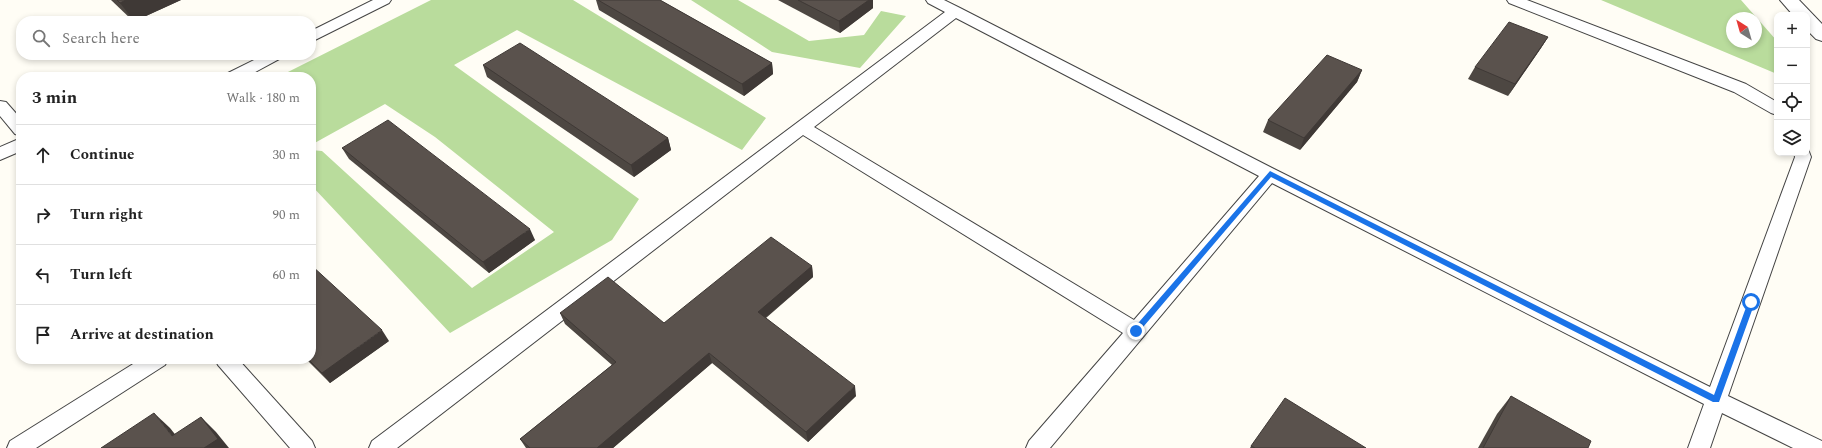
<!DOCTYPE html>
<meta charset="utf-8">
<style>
:root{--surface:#fff;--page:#f6f6f6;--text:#222;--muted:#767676;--line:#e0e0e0}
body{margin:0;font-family:Spectral,serif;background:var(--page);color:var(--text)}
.controls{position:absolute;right:12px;top:12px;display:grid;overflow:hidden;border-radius:8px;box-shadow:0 2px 6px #0003}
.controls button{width:36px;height:36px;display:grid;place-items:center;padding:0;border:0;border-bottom:1px solid var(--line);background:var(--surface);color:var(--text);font:20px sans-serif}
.compass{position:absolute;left:1726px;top:12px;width:36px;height:36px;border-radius:50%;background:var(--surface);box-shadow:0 2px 6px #0003;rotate:323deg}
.stop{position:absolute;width:12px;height:12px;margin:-9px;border:3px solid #1a73e8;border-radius:50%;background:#fff}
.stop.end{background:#1a73e8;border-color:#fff;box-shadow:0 1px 4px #0008}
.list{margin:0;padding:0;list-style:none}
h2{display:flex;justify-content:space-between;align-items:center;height:52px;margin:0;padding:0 16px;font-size:17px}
h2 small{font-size:13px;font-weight:400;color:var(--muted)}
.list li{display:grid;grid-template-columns:26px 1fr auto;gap:12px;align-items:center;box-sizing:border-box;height:60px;padding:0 16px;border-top:1px solid var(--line)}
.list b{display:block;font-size:15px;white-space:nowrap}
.list em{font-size:13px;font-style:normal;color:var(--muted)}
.icon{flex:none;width:22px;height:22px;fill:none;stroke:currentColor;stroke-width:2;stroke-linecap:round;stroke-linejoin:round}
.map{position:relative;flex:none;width:1822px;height:448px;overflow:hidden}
.search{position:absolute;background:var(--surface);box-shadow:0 2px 6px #0003;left:16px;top:16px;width:300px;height:44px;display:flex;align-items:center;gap:10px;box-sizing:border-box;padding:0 14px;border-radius:16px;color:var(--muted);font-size:15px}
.panel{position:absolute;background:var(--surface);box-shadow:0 2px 6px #0003;left:16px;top:72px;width:300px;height:292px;border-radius:16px}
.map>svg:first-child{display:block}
.forest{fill:#b9dc9c;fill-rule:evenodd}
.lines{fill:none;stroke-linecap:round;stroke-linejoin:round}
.service-casing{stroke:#444;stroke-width:2}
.minor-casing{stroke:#444;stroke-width:2}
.service{fill:#fff;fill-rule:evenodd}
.minor{fill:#fff;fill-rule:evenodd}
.wall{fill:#4d4742}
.shaded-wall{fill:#3f3936}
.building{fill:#5a524d;stroke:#3f3936}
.route{fill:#1a73e8}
</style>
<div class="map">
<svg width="1822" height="448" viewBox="0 0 1822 448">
<rect width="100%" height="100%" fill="#fffdf5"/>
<g class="forest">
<path d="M431 0H573L766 118 742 150 517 30 454 65 639 199 612 240 450 333 311 185V150L322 151 472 288 554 232 435 137 385 104 311 145V77H278Z"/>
<path d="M691 0H738L809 41 864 35 881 11 906 16 860 68 772 52Z"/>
<path d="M1601 0H1741L1777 41V74ZM1732 18H1756V42H1732Z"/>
</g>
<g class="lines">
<g class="service-casing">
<g id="service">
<path d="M373 0H391L389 3 311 42V31Z"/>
<path d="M926 0H944L960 8 1276 170 1710 387 1795 157 1794 153H1807L1808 149 1811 157 1728 396 1822 441V448H1793L1722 413 1710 448H1688L1704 404 1272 183 1050 448H1026L1029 441 1123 333 803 135 397 448H369L372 441 945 12 928 3ZM956 18 1259 176 1134 320 814 127Z"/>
<path d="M1507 0H1527L1746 84 1777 102V115L1771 113 1734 92 1509 3Z"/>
<path d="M264 55H284L281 58 246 77H226L228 73Z"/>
<path d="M0 101 6 102 21 119V136L15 134 0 116Z"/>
<path d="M21 138V151L0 160V147Z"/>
<path d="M141 359H168L165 365 36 448H7L10 441Z"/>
<path d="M215 359H238L312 441 315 448H290L218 365Z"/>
</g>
</g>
<g class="minor-casing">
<path id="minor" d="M1780 0H1799L1822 24V41L1816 39 1807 30V15H1793Z"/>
</g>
<use href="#service" class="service"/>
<use href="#minor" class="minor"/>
</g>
<g class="wall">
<path d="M111 0H181L135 21H133Z"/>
<path d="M596 0H660L772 63 773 74 744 96 599 10Z"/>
<path d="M778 0H873V8L840 33Z"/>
<path d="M1548 37 1541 48 1508 96 1468 79 1475 67Z"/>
<path d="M483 65 668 138 671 150 634 177 487 77Z"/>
<path d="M1362 70 1357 82 1300 150 1263 132 1268 120Z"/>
<path d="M342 148 535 240 489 273 349 159Z"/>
<path d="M812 266 813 277 766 318 856 396 808 442 712 363 613 448H526L520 439 612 365 565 324 560 313 664 323Z"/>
<path d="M389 341 330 383 306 359H311Z"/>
<path d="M1511 396 1588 448H1478L1497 414Z"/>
<path d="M1251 446 1366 448H1250Z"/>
</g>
<g class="shaded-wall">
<path d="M126 0H181L135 21H134L120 3Z"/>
<path d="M869 0H873V8L840 33 839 21Z"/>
<path d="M1548 37 1541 48 1508 96 1515 84Z"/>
<path d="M772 63 773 74 744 96 742 84Z"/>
<path d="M1362 70 1357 82 1300 150 1304 138Z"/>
<path d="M668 138 671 150 634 177 631 165Z"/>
<path d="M530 229 535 240 489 273 483 262Z"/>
<path d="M812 266 813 277 760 322 758 312Z"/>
<path d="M382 330 389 341 330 383 322 373Z"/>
<path d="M709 353 712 363 613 448H597Z"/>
<path d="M855 386 856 396 808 442 806 432Z"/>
<path d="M154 413 170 428 186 448 172 436Z"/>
<path d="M201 417 216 432 229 448H204Z"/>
</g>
<g class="building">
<path d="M117 0H126L120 3Z"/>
<path d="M598 0H660L772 63 742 84Z"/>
<path d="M798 0H869L839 21Z"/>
<path d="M1509 22 1548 37 1515 84 1475 67Z"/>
<path d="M520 43 668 138 631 165 483 65Z"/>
<path d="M1327 55 1362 70 1304 138 1268 120Z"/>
<path d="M388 120 530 229 483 262 342 148Z"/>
<path d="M771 237 812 266 758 312 855 386 806 432 709 353 597 448H530L520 439 616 362 560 313 608 277 664 323Z"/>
<path d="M311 265 382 330 322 373 308 359H311Z"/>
<path d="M1511 396 1591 441 1588 448H1483Z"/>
<path d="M1285 398 1366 448H1255L1251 446Z"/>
<path d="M154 413 172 436 201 417 218 439 204 448H101Z"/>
</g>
<path class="route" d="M1270 171 1714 395 1748 302 1749 300H1754L1755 302 1719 402H1713L1271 177 1138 333H1133V329Z"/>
</svg>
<div class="controls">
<button>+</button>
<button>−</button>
<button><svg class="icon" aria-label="locate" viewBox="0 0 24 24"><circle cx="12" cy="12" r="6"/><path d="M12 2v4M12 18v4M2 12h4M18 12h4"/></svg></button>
<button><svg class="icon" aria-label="layers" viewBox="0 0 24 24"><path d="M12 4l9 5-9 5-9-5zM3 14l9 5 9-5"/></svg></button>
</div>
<svg class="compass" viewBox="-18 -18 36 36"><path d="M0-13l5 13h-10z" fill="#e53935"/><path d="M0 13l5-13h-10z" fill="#767676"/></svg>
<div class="stop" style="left:1751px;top:302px"></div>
<div class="stop end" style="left:1136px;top:331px"></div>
<div class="search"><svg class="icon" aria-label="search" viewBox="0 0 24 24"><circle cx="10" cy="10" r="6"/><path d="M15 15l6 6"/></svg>Search here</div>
<section class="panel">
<h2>3 min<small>Walk · 180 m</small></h2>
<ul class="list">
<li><svg class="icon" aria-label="ahead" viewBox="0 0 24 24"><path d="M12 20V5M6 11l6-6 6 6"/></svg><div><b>Continue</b></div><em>30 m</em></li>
<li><svg class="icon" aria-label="right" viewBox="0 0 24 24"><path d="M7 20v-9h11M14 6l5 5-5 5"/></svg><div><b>Turn right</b></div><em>90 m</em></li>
<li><svg class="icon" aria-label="left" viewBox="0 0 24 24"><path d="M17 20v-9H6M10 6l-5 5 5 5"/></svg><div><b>Turn left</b></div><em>60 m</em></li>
<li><svg class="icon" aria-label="arrive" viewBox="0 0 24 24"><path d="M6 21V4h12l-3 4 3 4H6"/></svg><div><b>Arrive at destination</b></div></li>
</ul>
</section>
</div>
